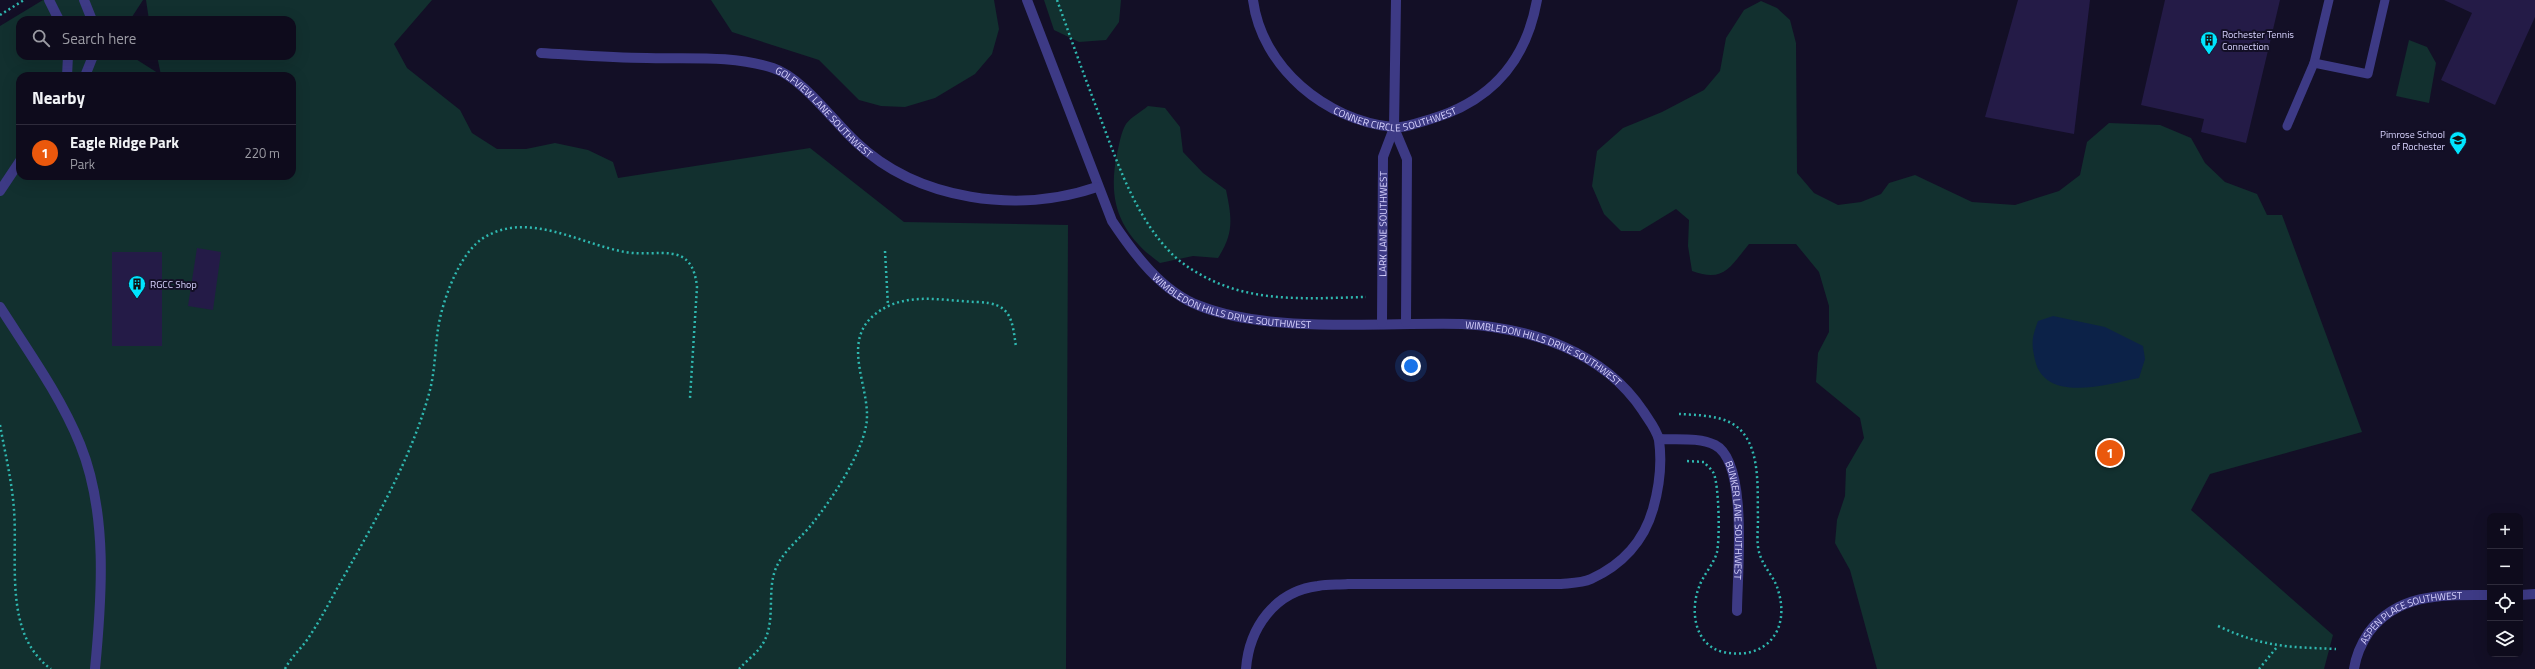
<!DOCTYPE html>
<meta charset="utf-8">
<style>
:root{--surface:#0e0b1c;--page:#171425;--text:#f1f3f6;--muted:#9b9ba3;--line:#2e2b3b;--accent:#ea580c}
body{margin:0;font-family:"Titillium Web",sans-serif;background:var(--page);color:var(--text)}
.controls{position:absolute;right:12px;bottom:12px;display:grid;overflow:hidden;border-radius:8px;box-shadow:0 4px 16px #0002}
.controls button{width:36px;height:36px;display:grid;place-items:center;padding:0;border:0;border-bottom:1px solid var(--line);background:var(--surface);color:var(--text);font:20px sans-serif}
.you{position:absolute;left:1411px;top:366px;width:14px;height:14px;margin:-10px;border:3px solid #fff;border-radius:50%;background:#1a73e8;box-shadow:0 0 0 6px #1a73e833}
.badge{display:grid;place-items:center;width:26px;height:26px;border-radius:50%;background:var(--accent);color:#fff;font-size:13px;font-weight:700}
.pin{position:absolute;translate:-50% -50%;border:2px solid #fff;box-shadow:0 1px 4px #0006}
.list{margin:0;padding:0;list-style:none}
h2{display:flex;justify-content:space-between;align-items:center;height:52px;margin:0;padding:0 16px;font-size:17px}
h2 small{font-size:13px;font-weight:400;color:var(--muted)}
.list li{display:grid;grid-template-columns:26px 1fr auto;gap:12px;align-items:center;box-sizing:border-box;height:56px;padding:0 16px;border-top:1px solid var(--line)}
.list b{display:block;font-size:15px;white-space:nowrap}
.list p{margin:0;font-size:13px;white-space:nowrap;color:var(--muted)}
.list em{font-size:13px;font-style:normal;color:var(--muted)}
.icon{flex:none;width:22px;height:22px;fill:none;stroke:currentColor;stroke-width:2;stroke-linecap:round;stroke-linejoin:round}
.map{position:relative;flex:none;width:2535px;height:669px;overflow:hidden}
.search{position:absolute;background:var(--surface);box-shadow:0 4px 16px #0002;left:16px;top:16px;width:280px;height:44px;display:flex;align-items:center;gap:10px;box-sizing:border-box;padding:0 14px;border-radius:12px;color:var(--muted);font-size:15px}
.panel{position:absolute;background:var(--surface);box-shadow:0 4px 16px #0002;left:16px;top:72px;width:280px;height:108px;border-radius:12px}
.map>svg:first-child{display:block}
.green{fill:#12302f;fill-rule:evenodd}
.water{fill:#0c2248}
.building{fill:#241b47}
.lines{fill:none;stroke-linecap:round;stroke-linejoin:round}
.path{stroke:#2fb8b0;stroke-width:2.5;stroke-dasharray:2 3;stroke-linecap:butt}
.lane{stroke:#3d3a85;stroke-width:9}
.street{stroke:#3d3a85;stroke-width:10}
.labels{text-anchor:middle;stroke-width:4;stroke-linejoin:round;paint-order:stroke}
.poi-label{font-size:10px;fill:#d9d4ff;stroke:#130f26;text-anchor:start}
.street-label{font-size:10px;fill:#d9d4ff;stroke:#130f26}
</style>
<div class="map">
<svg width="2535" height="669" viewBox="0 0 2535 669">
<rect width="100%" height="100%" fill="#130f26"/>
<g class="green">
<path d="M43 0H143L130 20H20V56H131L161 75 157 56H292V20H149L146 0H432L394 44 407 68 460 110 472 133 497 149H526L555 143 588 150 613 162 618 178 810 148 904 222 1068 225 1066 669H0V26ZM20 76H292V176H20Z"/>
<path d="M711 0H994L999 29 992 54 975 74 935 98 905 107 881 106 859 100 819 60 732 32Z"/>
<path d="M1044 0H1121L1119 22 1106 40 1079 42 1054 30Z"/>
<path d="M1761 1 1777 8 1790 20 1796 43 1797 173 1814 193 1838 205 1861 202 1881 194 1889 183 1915 175 1972 202 2015 205 2059 191 2080 175 2087 142 2109 123 2160 125 2191 138 2205 163 2225 182 2257 194 2267 215H2282L2362 432 2210 474 2191 510 2333 635 2324 669H1877L1850 570 1835 543 1837 520 1845 496 1846 469 1864 438 1860 418 1816 382 1818 353 1829 332V306L1819 272 1796 244H1749C1730 267 1724 283 1692 271L1688 246 1689 220 1676 209 1640 231H1621L1604 214 1592 186 1597 151 1623 128 1662 112 1704 90 1720 71 1726 38 1744 10Z"/>
<path d="M2409 40 2427 47 2436 63 2429 103 2396 96Z"/>
<path d="M1148 106 1165 108 1180 127 1183 152 1203 173 1226 190C1232 219 1234 233 1218 258L1193 256 1160 263C1120 234 1107 202 1117 154 1119 145 1121 132 1126 124 1131 117 1141 112 1148 106Z"/>
</g>
<path class="water" d="M2053 316 2105 327 2143 346 2145 359 2139 378C2108 384 2045 404 2035 360 2031 342 2032 338 2038 321Z"/>
<g class="building">
<path d="M2018 0H2090L2074 134 1985 117Z"/>
<path d="M2165 0H2280L2246 143 2201 132 2204 119 2141 105Z"/>
<path d="M2444 0H2535V17L2495 105 2441 80 2472 13Z"/>
<path d="M197 248 221 252 213 310 188 306Z"/>
<rect x="112" y="252" width="50" height="94"/>
</g>
<g class="lines">
<g class="path">
<path d="M1057 0C1071 39 1085 78 1100 117 1118 164 1135 216 1171 253 1186 268 1208 280 1228 287 1272 302 1320 298 1366 297"/>
<path d="M0 15 24 0"/>
<path d="M885 251 888 306"/>
<path d="M1679 414C1696 415 1718 415 1733 424 1762 442 1757 489 1758 519 1758 530 1756 545 1760 555 1764 568 1775 578 1778 590 1791 631 1765 661 1723 652 1694 645 1690 610 1699 587 1703 575 1714 564 1717 552 1720 537 1719 488 1714 474 1712 469 1707 466 1704 462L1686 461"/>
<path d="M0 425C5 453 12 481 14 510 18 562 3 634 51 669"/>
<path d="M2218 626C2263 647 2287 647 2336 649"/>
<path d="M285 669C291 657 302 648 309 637 323 616 334 593 347 571 379 514 413 454 430 390 435 370 435 349 438 329 442 301 460 251 485 237 529 211 580 244 625 252 659 258 692 239 697 287L690 398"/>
<path d="M739 669C746 661 756 654 762 645 777 622 766 591 776 568 783 551 801 538 812 524 832 499 860 457 866 426 873 392 840 345 873 316 903 290 942 301 977 302 1011 303 1012 318 1016 347"/>
<path d="M2259 669 2277 647"/>
</g>
<g class="lane">
<path d="M2329 0 2314 63 2368 74 2385 0"/>
<path d="M2287 126 2314 63"/>
</g>
<g class="street">
<path d="M49 0 59 20"/>
<path d="M84 0 92 20"/>
<path id="s1" d="M1027 0 1112 221C1134 254 1162 292 1200 306 1271 334 1385 322 1462 324 1531 328 1603 351 1643 411 1648 419 1657 430 1659 440 1662 462 1659 488 1653 509 1644 541 1622 565 1591 579 1582 583 1571 583 1561 584H1348C1338 585 1328 584 1318 586 1275 591 1249 628 1246 669"/>
<path id="s2" d="M1253 0C1262 68 1326 120 1392 127 1403 129 1420 122 1431 119 1491 101 1526 62 1537 0"/>
<path id="s3" d="M541 53C576 55 611 58 647 58 688 59 733 55 773 68 803 78 833 121 856 142 918 201 1019 214 1097 187"/>
<path d="M67 76 68 56"/>
<path d="M85 76 93 56"/>
<path d="M1394 128 1407 159 1406 322"/>
<path d="M0 191 20 161"/>
<path d="M0 307C28 351 60 395 80 444 108 513 102 596 95 669"/>
<path id="s4" d="M1382 323 1383 157 1394 128 1396 0"/>
<path id="s5" d="M1659 439C1677 440 1699 437 1715 445 1749 462 1737 576 1737 611"/>
<path d="M2520 595 2535 594"/>
<path id="s6" d="M2354 669C2356 655 2361 644 2369 632 2399 592 2445 595 2490 595"/>
</g>
</g>
<defs>
<g id="building-pin" transform="scale(0.9)"><path d="M0 17L-7.5 6A9.5 9.5 0 1 1 7.5 6Z" fill="#00e5ff" stroke="#130f26"/><path d="M-4-6H4V6H1V3H-1V6H-4ZM-2.5-4.3h1.7v1.8h-1.7ZM.8-4.3h1.7v1.8H.8ZM-2.5-1h1.7V.8h-1.7ZM.8-1h1.7V.8H.8Z" fill="#111"/></g>
<g id="school-pin" transform="scale(0.9)"><path d="M0 17L-7.5 6A9.5 9.5 0 1 1 7.5 6Z" fill="#00e5ff" stroke="#130f26"/><path d="M0-5L7-2L0 1L-7-2ZM-4 1L0 2.5L4 1V4Q0 6-4 4Z" fill="#111"/></g>
</defs>
<g fill-rule="evenodd">
<use href="#building-pin" x="2209" y="40"/>
<use href="#school-pin" x="2458" y="140"/>
<use href="#building-pin" x="137" y="284"/>
</g>
<g class="labels">
<g class="poi-label">
<text x="2222" y="38">Rochester Tennis<tspan x="2222" dy="12">Connection</tspan></text>
<text x="2445" y="138" text-anchor="end">Pimrose School<tspan x="2445" dy="12">of Rochester</tspan></text>
<text x="150" y="288">RGCC Shop</text>
</g>
<g class="street-label">
<text dy="4" stroke="none"><textPath href="#s2" startOffset="205">CONNER CIRCLE SOUTHWEST</textPath></text>
<text dy="4" stroke="none"><textPath href="#s3" startOffset="301">GOLFVIEW LANE SOUTHWEST</textPath></text>
<text dy="4" stroke="none"><textPath href="#s4" startOffset="99">LARK LANE SOUTHWEST</textPath></text>
<text dy="4" stroke="none"><textPath href="#s1" startOffset="390">WIMBLEDON HILLS DRIVE SOUTHWEST</textPath></text>
<text dy="4" stroke="none"><textPath href="#s1" startOffset="713">WIMBLEDON HILLS DRIVE SOUTHWEST</textPath></text>
<text dy="4" stroke="none"><textPath href="#s5" startOffset="138">BUNKER LANE SOUTHWEST</textPath></text>
<text dy="4" stroke="none"><textPath href="#s6" startOffset="86">ASPEN PLACE SOUTHWEST</textPath></text>
</g>
</g>
</svg>
<div class="controls">
<button>+</button>
<button>−</button>
<button><svg class="icon" aria-label="locate" viewBox="0 0 24 24"><circle cx="12" cy="12" r="6"/><path d="M12 2v4M12 18v4M2 12h4M18 12h4"/></svg></button>
<button><svg class="icon" aria-label="layers" viewBox="0 0 24 24"><path d="M12 4l9 5-9 5-9-5zM3 14l9 5 9-5"/></svg></button>
</div>
<div class="you"></div>
<div class="pin badge" style="left:2110px;top:453px">1</div>
<div class="search"><svg class="icon" aria-label="search" viewBox="0 0 24 24"><circle cx="10" cy="10" r="6"/><path d="M15 15l6 6"/></svg>Search here</div>
<section class="panel">
<h2>Nearby<small></small></h2>
<ul class="list">
<li><span class="badge">1</span><div><b>Eagle Ridge Park</b><p>Park</p></div><em>220 m</em></li>
</ul>
</section>
</div>
